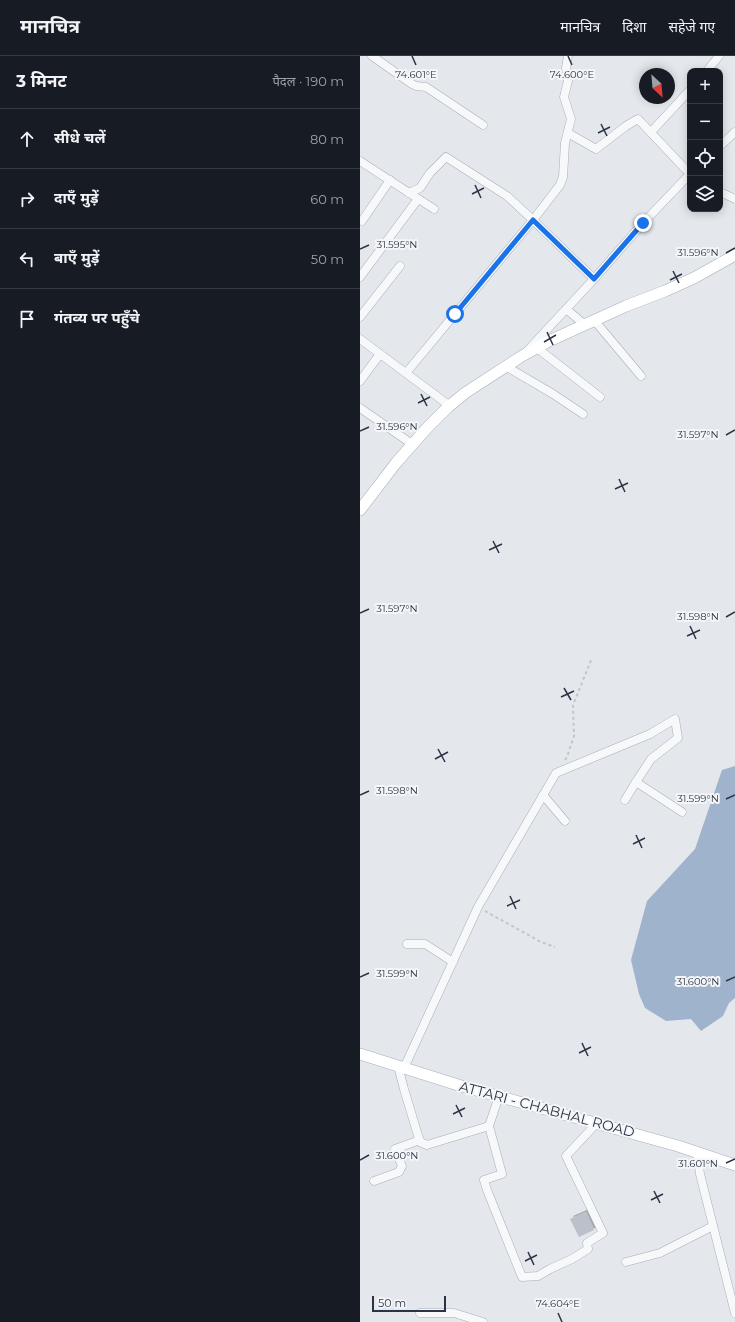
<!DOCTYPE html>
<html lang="hi">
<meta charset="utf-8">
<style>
:root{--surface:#171b24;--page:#20242c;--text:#f1f3f6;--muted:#9ea1a6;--line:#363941}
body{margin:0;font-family:Montserrat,"Noto Sans Devanagari",sans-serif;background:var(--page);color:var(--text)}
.controls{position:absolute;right:12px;top:12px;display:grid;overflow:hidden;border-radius:8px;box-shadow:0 2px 10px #0003}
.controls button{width:36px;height:36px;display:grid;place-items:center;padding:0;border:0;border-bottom:1px solid var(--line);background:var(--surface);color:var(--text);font:20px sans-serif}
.compass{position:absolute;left:279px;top:12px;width:36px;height:36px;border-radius:50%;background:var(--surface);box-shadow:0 2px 10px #0003;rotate:154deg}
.scale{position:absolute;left:12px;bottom:10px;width:74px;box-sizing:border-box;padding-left:4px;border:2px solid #2b3445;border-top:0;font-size:11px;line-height:14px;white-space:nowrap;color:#2b3445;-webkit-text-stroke:3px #f4f6f9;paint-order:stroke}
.stop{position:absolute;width:12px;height:12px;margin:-9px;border:3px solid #1a73e8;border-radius:50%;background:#fff}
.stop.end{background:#1a73e8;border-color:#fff;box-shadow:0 1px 4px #0008}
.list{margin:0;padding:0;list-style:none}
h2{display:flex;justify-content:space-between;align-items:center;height:52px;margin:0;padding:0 16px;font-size:17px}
h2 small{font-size:13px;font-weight:400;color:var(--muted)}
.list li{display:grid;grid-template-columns:26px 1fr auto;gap:12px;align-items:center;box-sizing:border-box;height:60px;padding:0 16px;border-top:1px solid var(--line)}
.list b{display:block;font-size:15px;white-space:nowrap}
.list em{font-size:13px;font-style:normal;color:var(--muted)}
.icon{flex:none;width:22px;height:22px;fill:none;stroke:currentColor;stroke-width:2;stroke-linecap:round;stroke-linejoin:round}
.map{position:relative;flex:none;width:375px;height:1266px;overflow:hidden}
header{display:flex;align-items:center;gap:24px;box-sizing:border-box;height:56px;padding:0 20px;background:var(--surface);border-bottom:1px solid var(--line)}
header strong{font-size:19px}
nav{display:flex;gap:22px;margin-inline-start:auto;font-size:14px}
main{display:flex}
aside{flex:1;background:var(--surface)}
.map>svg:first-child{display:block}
.water{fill:#9fb4cc}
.building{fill:#bbc0ca;filter:url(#shadow)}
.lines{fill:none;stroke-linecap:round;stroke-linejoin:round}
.street-casing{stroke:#a9aeb7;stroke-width:9}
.secondary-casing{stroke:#a9aeb7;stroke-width:12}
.path{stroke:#c2c5cb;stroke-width:2;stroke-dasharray:3 3;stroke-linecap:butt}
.street{stroke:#f7f8fa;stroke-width:8}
.secondary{stroke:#fff;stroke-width:11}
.route{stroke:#1a73e8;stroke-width:5}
.ticks{fill:none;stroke:#2b3445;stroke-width:1.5}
.labels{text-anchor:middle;stroke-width:4;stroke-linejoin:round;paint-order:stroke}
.street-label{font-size:14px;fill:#2b3445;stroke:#f4f6f9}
.ticks-label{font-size:10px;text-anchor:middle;fill:#2b3445;stroke:#f4f6f9;stroke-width:4;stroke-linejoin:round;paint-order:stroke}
</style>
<header>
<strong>मानचित्र</strong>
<nav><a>मानचित्र</a><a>दिशा</a><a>सहेजे गए</a></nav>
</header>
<main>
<aside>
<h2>3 मिनट<small>पैदल · 190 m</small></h2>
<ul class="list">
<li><svg class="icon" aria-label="ahead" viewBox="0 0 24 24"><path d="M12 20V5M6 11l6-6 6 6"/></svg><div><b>सीधे चलें</b></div><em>80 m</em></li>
<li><svg class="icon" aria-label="right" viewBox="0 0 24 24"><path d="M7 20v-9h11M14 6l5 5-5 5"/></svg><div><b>दाएँ मुड़ें</b></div><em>60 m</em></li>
<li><svg class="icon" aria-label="left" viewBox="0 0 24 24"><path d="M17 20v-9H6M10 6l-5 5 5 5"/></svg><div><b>बाएँ मुड़ें</b></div><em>50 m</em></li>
<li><svg class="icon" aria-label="arrive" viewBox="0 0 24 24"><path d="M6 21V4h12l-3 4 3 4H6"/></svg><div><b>गंतव्य पर पहुँचे</b></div></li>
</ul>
</aside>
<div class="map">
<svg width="375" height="1266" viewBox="0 0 375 1266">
<defs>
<filter id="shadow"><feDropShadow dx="3" dy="-3" stdDeviation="0" flood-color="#0004"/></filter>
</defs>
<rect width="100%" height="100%" fill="#e4e7ec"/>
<path class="water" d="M375 710V942L369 947 363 960 341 975 331 963 306 965 285 952 279 938 271 904 287 845 335 793 362 714Z"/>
<path class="building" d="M226 1156 234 1174 219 1181 210 1163Z"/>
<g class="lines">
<g class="street-casing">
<g id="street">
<path d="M12 0 52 28 56 30 66 31 123 69"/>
<path d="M347 15 359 0"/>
<path d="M291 76 330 34"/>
<path d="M208 77 236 93 266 70 278 63 330 118"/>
<path d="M360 90 375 76"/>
<path d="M0 105 74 153"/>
<path d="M360 136 375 143"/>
<path d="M49 137 60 132 70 117 86 101 147 140 173 164 234 223"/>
<path d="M2 165 30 124"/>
<path d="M0 221 58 143"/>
<path d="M206 253 224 268"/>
<path d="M0 261 40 210"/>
<path d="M234 264 281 320"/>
<path d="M0 283 90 350"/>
<path d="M177 292 240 341"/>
<path d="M168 294 234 223 283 167 330 118"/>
<path d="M147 311 193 338 223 358"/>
<path d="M46 317 173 164 200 129 203 121 205 87 211 63 204 41 208 25 206 12 208 0"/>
<path d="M0 325 20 298"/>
<path d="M0 352 52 388"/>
<path d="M183 739 205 765"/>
<path d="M265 744 276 726"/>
<path d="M47 888H65L93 906"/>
<path d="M38 1010 44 1033 60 1086 67 1089 129 1070 139 1040"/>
<path d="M44 1012 118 851 196 717 290 678 315 663 318 682 291 703 276 726 322 756"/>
<path d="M129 1070 142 1118 124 1124 127 1134 162 1221 178 1220 190 1213 212 1203 228 1193 227 1187 243 1177 206 1100 237 1067"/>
<path d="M337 1096 340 1118 375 1257"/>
<path d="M14 1125 39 1116 42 1110 35 1093 60 1084"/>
<path d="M266 1206 300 1197 353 1170"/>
<path d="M60 1257H94L123 1266"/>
</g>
</g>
<g class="secondary-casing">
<g id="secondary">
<path d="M0 454 36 407 66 373 88 351 105 337 162 300 189 285 266 250 305 235 334 222 375 199"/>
<path d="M0 998 98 1029 318 1090 375 1109"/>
</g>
</g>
<g class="path">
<path d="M205 704 207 701 214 680 213 649 232 602"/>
<path d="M125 855 181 886 195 891"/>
</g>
<use href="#street" class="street"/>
<use href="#secondary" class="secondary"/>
</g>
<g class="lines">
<path class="route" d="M95 258 173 164 234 223 283 167"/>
</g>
<path class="ticks" d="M52 0 56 9M208 0 212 9M241 68 247 80M238 77 250 71M115 129 121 142M112 138 124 132M0 193 9 189M366 197 375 192M313 215 319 227M310 224 322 218M187 276 193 289M184 286 196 279M61 338 67 350M58 347 70 341M0 375 9 371M366 379 375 374M259 423 265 436M255 433 268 427M133 485 139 497M129 494 142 488M0 557 9 553M366 561 375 556M330 570 336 583M327 580 340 574M204 632 211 644M201 641 214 635M78 693 85 706M75 703 88 696M0 739 9 735M366 743 375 739M276 779 282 792M273 788 285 782M150 840 156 853M147 850 160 844M0 921 9 917M366 925 375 921M222 987 228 1000M219 997 231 991M96 1049 102 1061M93 1058 105 1052M0 1104 9 1099M366 1107 375 1103M294 1135 300 1147M291 1144 303 1138M168 1196 174 1209M165 1205 177 1199M198 1257 202 1266"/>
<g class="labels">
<g class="street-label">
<text transform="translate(187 1053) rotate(15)" y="5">ATTARI - CHABHAL ROAD</text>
</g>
</g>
<g class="ticks-label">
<text x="56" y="22">74.601°E</text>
<text x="212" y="22">74.600°E</text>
<text x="37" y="192">31.595°N</text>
<text x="338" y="200">31.596°N</text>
<text x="37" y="374">31.596°N</text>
<text x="338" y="382">31.597°N</text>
<text x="37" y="556">31.597°N</text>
<text x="338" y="564">31.598°N</text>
<text x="37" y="738">31.598°N</text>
<text x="338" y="746">31.599°N</text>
<text x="37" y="921">31.599°N</text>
<text x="338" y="929">31.600°N</text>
<text x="37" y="1103">31.600°N</text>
<text x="338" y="1111">31.601°N</text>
<text x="198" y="1251">74.604°E</text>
</g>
</svg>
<div class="controls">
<button>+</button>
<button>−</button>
<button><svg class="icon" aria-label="locate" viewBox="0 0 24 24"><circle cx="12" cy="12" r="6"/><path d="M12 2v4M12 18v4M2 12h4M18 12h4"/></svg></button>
<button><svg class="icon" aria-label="layers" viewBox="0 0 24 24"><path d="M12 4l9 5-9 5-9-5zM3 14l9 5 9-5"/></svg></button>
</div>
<svg class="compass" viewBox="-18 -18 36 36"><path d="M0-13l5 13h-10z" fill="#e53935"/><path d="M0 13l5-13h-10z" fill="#9ea1a6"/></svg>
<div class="scale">50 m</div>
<div class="stop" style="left:95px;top:258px"></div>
<div class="stop end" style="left:283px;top:167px"></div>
</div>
</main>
